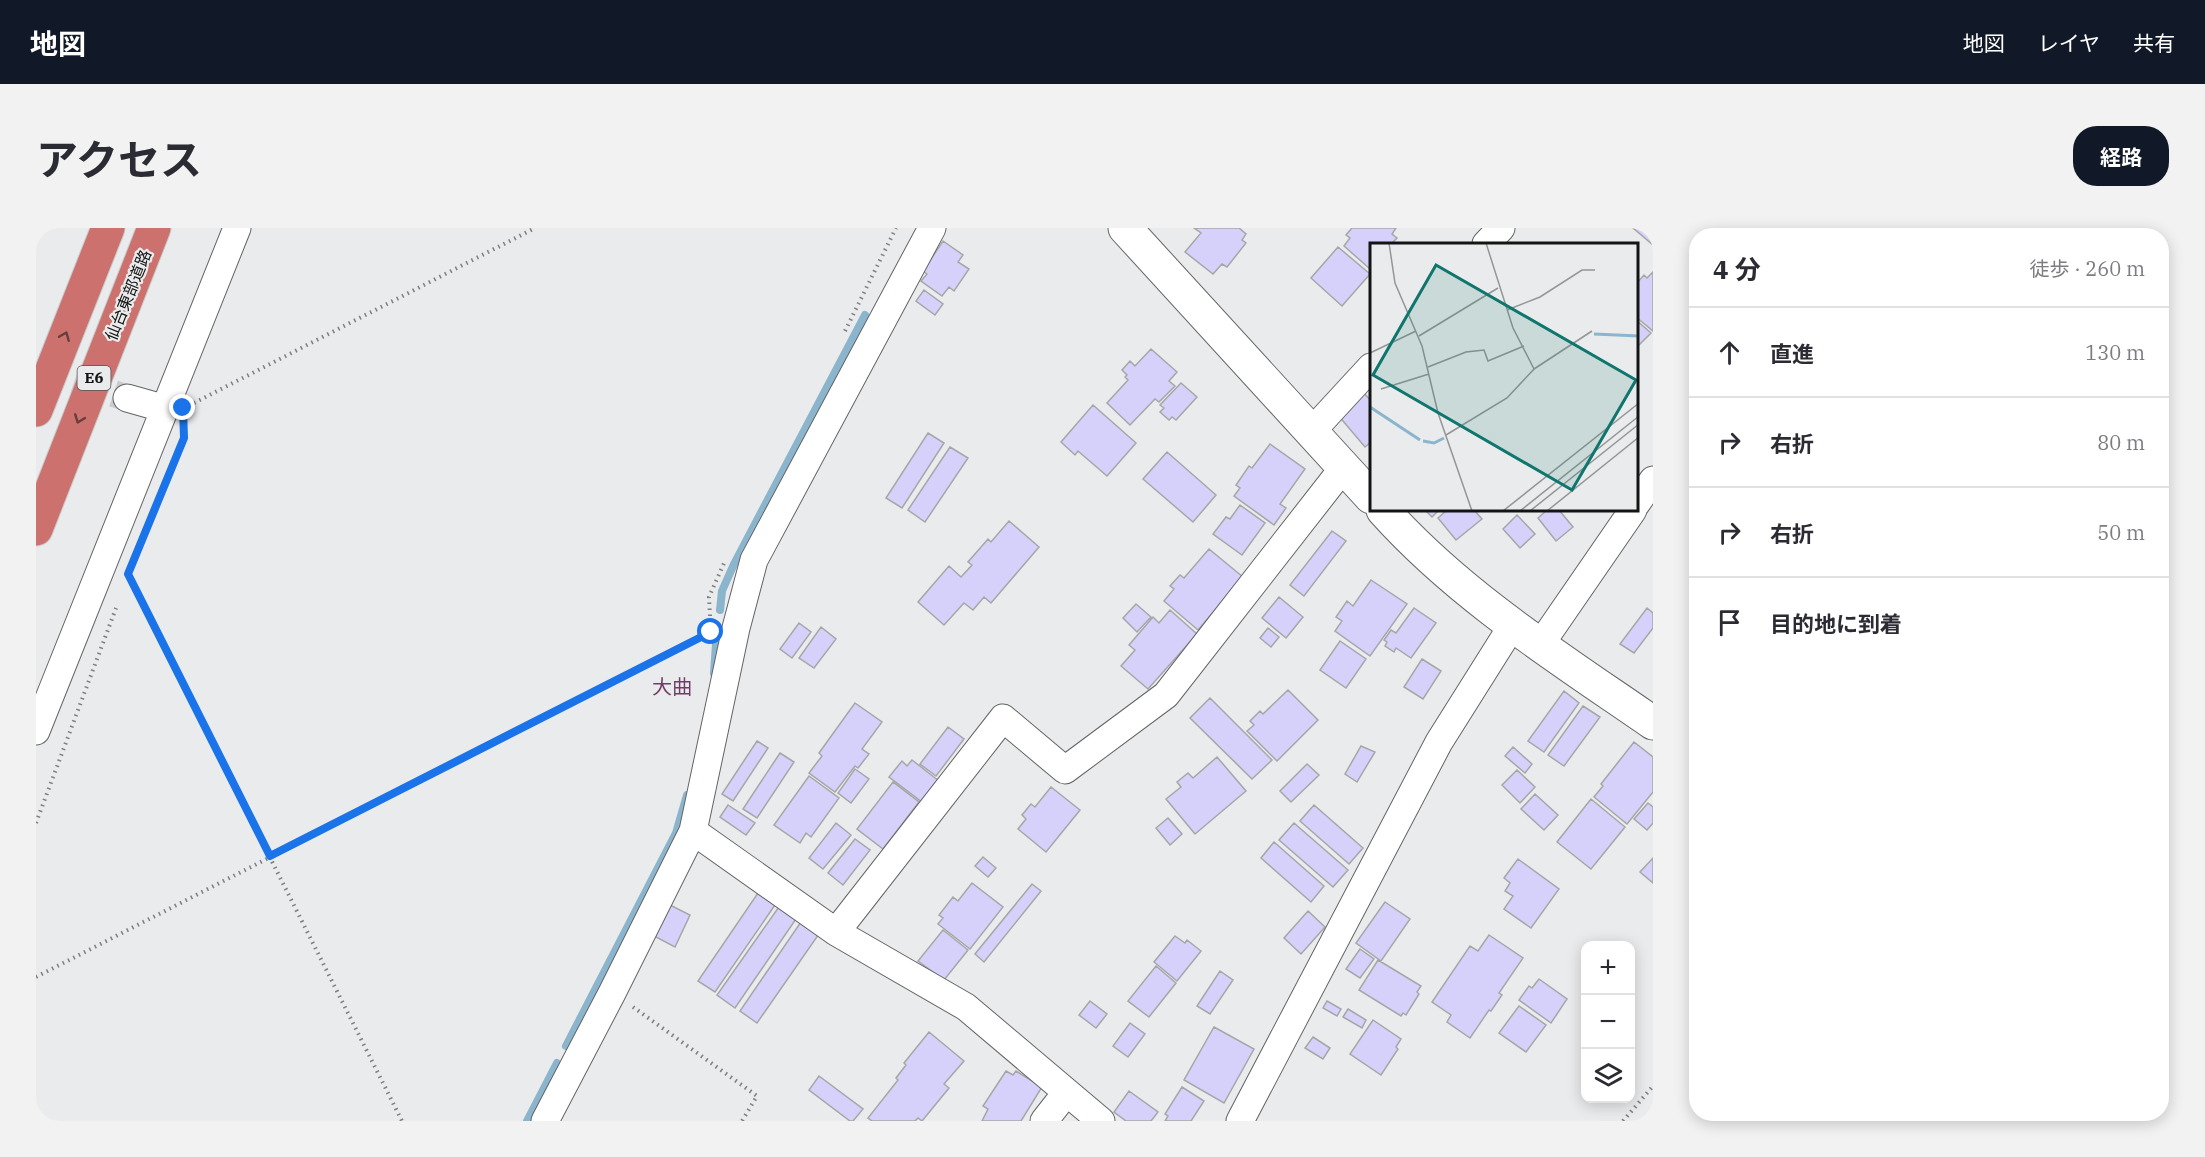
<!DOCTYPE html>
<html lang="ja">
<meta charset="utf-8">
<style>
body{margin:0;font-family:"IBM Plex Serif","Noto Sans JP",serif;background:#f2f2f3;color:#2b2b33}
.controls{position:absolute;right:18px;bottom:18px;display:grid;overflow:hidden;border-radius:12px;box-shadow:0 3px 15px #0003}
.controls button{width:54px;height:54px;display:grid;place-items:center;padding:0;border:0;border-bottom:2px solid #e1e1e2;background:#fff;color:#2b2b33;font:30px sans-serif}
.stop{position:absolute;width:18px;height:18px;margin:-14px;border:4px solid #1a73e8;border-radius:50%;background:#fff}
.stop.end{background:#1a73e8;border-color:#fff;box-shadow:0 2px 6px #0008}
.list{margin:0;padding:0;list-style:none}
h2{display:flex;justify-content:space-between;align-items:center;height:78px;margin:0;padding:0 24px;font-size:26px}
h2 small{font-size:20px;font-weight:400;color:#7c7c81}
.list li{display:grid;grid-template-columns:39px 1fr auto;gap:18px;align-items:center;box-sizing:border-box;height:90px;padding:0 24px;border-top:2px solid #e1e1e2}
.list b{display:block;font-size:22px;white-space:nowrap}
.list em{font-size:20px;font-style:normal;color:#7c7c81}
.icon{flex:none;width:33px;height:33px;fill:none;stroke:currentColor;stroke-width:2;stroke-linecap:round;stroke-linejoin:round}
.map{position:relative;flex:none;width:1617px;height:893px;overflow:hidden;border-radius:24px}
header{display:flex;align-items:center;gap:36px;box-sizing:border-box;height:84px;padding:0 30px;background:#111827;color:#fff}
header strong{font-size:28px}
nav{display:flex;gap:33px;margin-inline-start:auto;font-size:21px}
.intro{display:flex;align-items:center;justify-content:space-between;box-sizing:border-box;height:144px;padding:0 36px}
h1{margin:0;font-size:42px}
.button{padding:15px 27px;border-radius:24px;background:#111827;color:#fff;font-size:21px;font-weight:700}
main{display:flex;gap:36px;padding:0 36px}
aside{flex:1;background:#fff;border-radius:24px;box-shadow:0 3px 15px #0003}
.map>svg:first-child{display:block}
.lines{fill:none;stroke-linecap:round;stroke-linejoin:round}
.stream{stroke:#8bb5cd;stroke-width:8}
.building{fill:#d5d1fb;stroke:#a6a6a8;stroke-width:1.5}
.minor-tunnel{stroke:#cacbcc;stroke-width:27;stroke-dasharray:27 14;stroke-linecap:butt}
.minor-casing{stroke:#636465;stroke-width:29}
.tertiary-casing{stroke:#636465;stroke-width:35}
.motorway-casing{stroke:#c6c7c7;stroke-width:35}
.path{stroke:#7e7f80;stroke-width:4;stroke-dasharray:1.5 4.5;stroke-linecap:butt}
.minor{stroke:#fff;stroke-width:27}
.tertiary{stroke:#fff;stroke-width:33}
.motorway{stroke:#cc716e;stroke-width:33}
.oneway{stroke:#663e3c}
.route{stroke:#1a73e8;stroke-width:8}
.labels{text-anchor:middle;stroke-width:4.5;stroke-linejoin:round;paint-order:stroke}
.shield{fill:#eaebec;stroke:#545455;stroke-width:1.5}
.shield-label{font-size:15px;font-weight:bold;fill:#131414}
.street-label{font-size:16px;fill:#131414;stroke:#eaebec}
.quarter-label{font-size:20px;fill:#733b68;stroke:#eaebec}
.inset-river{fill:none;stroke:#8bb5cd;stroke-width:3}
.inset-road{fill:none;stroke:#949596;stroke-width:1.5}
.view{fill:#0f766e;fill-opacity:0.15;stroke:#0f766e;stroke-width:3}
.inset-edge{fill:none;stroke:#131414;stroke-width:3}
</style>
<header>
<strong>地図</strong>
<nav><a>地図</a><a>レイヤ</a><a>共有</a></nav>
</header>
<div class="intro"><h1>アクセス</h1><a class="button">経路</a></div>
<main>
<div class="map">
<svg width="1617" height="893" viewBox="0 0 1617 893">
<rect width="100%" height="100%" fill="#eaebec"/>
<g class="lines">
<!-- stream -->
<path class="stream" d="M684,382L686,363L698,336L829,87
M678,445L680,416
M530,818L640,605L651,567
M491,893L521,835"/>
</g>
<!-- building -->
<path class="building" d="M1158,0H1203L1210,6L1206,12L1210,15L1191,39L1186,36L1177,46L1149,24L1165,5Z
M1316,0H1360L1356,6L1361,10L1355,16H1335L1334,41L1308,18L1314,10L1310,7Z
M1597,0H1617V17Z
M907,13L927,27L922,34L933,41L918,63L913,59L906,68L885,53L891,46L887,43Z
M1302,19L1334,46L1306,78L1275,50Z
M1617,44V103L1600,89V56L1608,47L1611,50Z
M888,62L907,76L899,87L880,73Z
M1600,92L1615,105L1600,120Z
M1115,121L1141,144L1133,153L1139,158L1123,174L1119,171L1094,197L1071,175L1092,152L1089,149L1091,147L1086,142L1094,133L1099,138Z
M1145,155L1161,169L1140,192L1136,189L1133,192L1124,184L1128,180L1124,177Z
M1328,165L1335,173V214L1329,219L1302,187Z
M1057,177L1100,215L1071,248L1042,223L1039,227L1025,214Z
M892,205L908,215L866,280L850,270Z
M1234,216L1269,241L1244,276L1250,280L1238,297L1198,268L1204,260L1200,257L1213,238L1216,240Z
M914,219L932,230L889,294L872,282Z
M1131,224L1180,267L1157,294L1107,251Z
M1204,277L1229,295L1206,327L1177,306L1190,289L1194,291Z
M1389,282H1403L1396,289Z
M1411,282H1438L1446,291L1420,312L1402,290Z
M1511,282H1523L1537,299L1520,313L1502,290Z
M1481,287L1499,306L1484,320L1467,301Z
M973,293L1003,319L955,375L948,369L937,382L928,375L908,397L882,374L913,338L925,349L936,337L932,334L952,311L955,314Z
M1296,303L1310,313L1268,368L1254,357Z
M1173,321L1207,349L1162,402L1128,373L1138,361L1134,358L1144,347L1148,350Z
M1335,352L1371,376L1334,428L1299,403L1306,393L1300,389L1311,373L1317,378Z
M1243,369L1267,389L1250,410L1226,390Z
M1100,376L1115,389L1101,404L1087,390Z
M1378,380L1400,395L1375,430L1360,420L1358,424L1349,418L1351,414L1348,412L1355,402L1360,405Z
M1611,380L1617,385V400L1598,425L1584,416Z
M1134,382L1161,406L1112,461L1085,438L1099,422L1093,417L1117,389L1123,395Z
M763,395L775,404L756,430L744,421Z
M785,399L800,411L778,440L763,430Z
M1232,400L1243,409L1235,419L1224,410Z
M1304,413L1330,431L1310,460L1284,442Z
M1386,431L1405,443L1387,471L1368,459Z
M1252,462L1282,492L1241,533L1211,503L1218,497L1214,493L1224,483L1227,486Z
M1528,463L1543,475L1508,524L1492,513Z
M1174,470L1236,532L1216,551L1154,490Z
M819,475L846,494L826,521L833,526L822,540L819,538L799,564L773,545L786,528L783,525Z
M1547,478L1564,489L1528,538L1512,527Z
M912,499L928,511L900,548L884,536Z
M721,513L732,520L697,573L686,566Z
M1598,514L1617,529V564L1591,596L1558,569L1567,558L1565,556Z
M1325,518L1339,524L1321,554L1309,546Z
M1477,519L1496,536L1489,545L1469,528Z
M744,525L758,534L721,590L707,581Z
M1181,529L1210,563L1159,606L1130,571L1145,559L1141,554L1152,545L1157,550Z
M876,532L903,553L886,574L853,549L866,533L871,538Z
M1271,536L1283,547L1255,574L1244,563Z
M819,541L833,551L815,575L802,565Z
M1481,542L1499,559L1484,575L1466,557Z
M773,548L803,570L775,609L770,605L764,615L738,597Z
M857,554L883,574L847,621L821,601Z
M1015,559L1044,582L1010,624L982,601L990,591L986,587L995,576L999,579Z
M1499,566L1522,587L1508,602L1485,581Z
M1555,571L1589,599L1555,641L1521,614Z
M1612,575L1617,579V595L1611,602L1598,591Z
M692,577L719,595L710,607L684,589Z
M1278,577L1327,620L1313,636L1264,593Z
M1132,590L1146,606L1134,617L1120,600Z
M800,595L815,607L787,641L773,630Z
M1258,595L1312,642L1297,659L1243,612Z
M819,611L834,622L807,657L792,645Z
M1238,614L1288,658L1275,674L1225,630Z
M947,629L960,640L952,649L939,638Z
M1617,630V655L1604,644Z
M1482,631L1523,661L1495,700L1468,681L1477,668L1469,663L1474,655L1468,650Z
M936,655L967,679L934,721L902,696L907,690L903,687L917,669L922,673Z
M996,656L1005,663L948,734L939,726Z
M722,665L739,677L679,764L662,753Z
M1349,674L1374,691L1345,733L1320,715Z
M745,676L762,688L699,780L681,767Z
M634,677L654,687L639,719L618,708Z
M1272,683L1289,699L1265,726L1248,710Z
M767,691L785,703L721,795L704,783Z
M907,702L932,722L908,752L882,733Z
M1453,707L1487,730L1463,765L1466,767L1455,783L1453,782L1434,810L1411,794L1415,787L1396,774L1434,718L1442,723Z
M1139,708L1149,715L1151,712L1165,723L1141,753L1118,734Z
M1324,721L1338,731L1324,750L1310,741Z
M1342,732L1385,758L1381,764L1383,766L1370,787L1367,785L1365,788L1323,762Z
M1120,738L1140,755L1113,789L1092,773Z
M1184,743L1197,752L1174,786L1161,778Z
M1503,751L1531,771L1515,795L1483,772L1493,758L1496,760Z
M1054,773L1071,786L1060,800L1043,787Z
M1291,773L1305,781L1301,788L1287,780Z
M1483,778L1510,797L1490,824L1463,805Z
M1312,781L1330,792L1326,800L1307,789Z
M1337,792L1365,811L1360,819L1362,821L1345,847L1314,826Z
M1094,795L1109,806L1092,829L1077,818Z
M1178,799L1218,821L1188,875L1148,852Z
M893,804L928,833L908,856L913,860L886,893L882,890L879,893H836L832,890L862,852L860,850L870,837L868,835Z
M1277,809L1294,820L1287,831L1269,820Z
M970,843L977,847L980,843L1006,859L985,893H946L952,881L947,878Z
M783,848L827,881L817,893H814L773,862Z
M1146,859L1168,873L1155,893H1129L1132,888L1129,886Z
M1093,863L1122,884L1115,893H1090L1078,884Z"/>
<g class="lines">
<!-- minor-tunnel -->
<path class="minor-tunnel" d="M0,139L91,170"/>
<!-- minor casing -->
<g class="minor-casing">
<path id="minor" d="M896,0L718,332L700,400L657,603L800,704L930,779L1065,893
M1450,16L1465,0
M91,170L130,181
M1276,203L1335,139
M1600,276L1617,252
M1504,417L1597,282
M0,503L201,0
M800,704L967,490L1029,542L1130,467L1308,239
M509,893L576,765L657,603
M1008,893L1030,865
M1204,893L1403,514L1476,398"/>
</g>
<!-- tertiary casing -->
<g class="tertiary-casing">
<path id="tertiary" d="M1089,0L1335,269
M1347,282C1424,368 1523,430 1617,495"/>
</g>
<!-- motorway casing -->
<g class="motorway-casing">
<path id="motorway" d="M0,182L72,0
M0,301L118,0"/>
</g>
<!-- path -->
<path class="path" d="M809,103L860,0
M158,175L499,0
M93,344L92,346L366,893
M674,388L673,369L689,333
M0,595L80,380
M0,749L672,405
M597,779L721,868L706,893
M1587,893L1617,858"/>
<!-- minor -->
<use href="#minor" class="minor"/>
<!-- tertiary -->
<use href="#tertiary" class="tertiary"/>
<!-- motorway -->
<use href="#motorway" class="motorway"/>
</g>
<!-- one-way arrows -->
<defs><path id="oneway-chevron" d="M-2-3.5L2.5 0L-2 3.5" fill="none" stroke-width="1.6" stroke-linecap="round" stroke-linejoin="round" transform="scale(1.5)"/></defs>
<g class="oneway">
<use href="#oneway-chevron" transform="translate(29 108) rotate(-68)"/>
<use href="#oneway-chevron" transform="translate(43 191) rotate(111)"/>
</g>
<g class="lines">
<!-- route -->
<path class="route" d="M147,180L148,210L92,346L234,628L675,404"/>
</g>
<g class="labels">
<!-- shield labels -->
<rect class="shield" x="41.5" y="138" width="33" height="24" rx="4.5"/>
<g class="shield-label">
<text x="58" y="155">E6</text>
</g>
<!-- street labels -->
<g class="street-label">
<text transform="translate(92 67) rotate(-68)" y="6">仙台東部道路</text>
</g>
<!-- quarter labels -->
<g class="quarter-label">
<text x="636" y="466">大曲</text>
</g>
</g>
<!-- overview -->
<g transform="translate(1334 15)">
<rect width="268" height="268" fill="#eaebec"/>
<path class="inset-river" d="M224,91L269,93M0,164L50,197M53,198L64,200L74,195"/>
<path class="inset-road" d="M19,0L25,40L52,103L68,170L102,268M137,67L170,54L212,27H225M49,93L128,45M0,110L46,88M58,124L96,109L114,107L118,118L154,103M164,126L222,88M11,146L59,131M76,192L137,155L164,126L143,85L116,0M133,268L269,160M150,268L269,173M160,268L269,181M177,268L269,194"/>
<path class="view" d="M66,22L266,137L202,247L3,132Z"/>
<rect width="268" height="268" class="inset-edge"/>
</g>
</svg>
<div class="controls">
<button>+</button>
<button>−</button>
<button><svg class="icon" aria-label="layers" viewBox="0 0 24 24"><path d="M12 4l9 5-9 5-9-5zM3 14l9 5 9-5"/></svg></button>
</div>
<div class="stop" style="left:675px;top:404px"></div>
<div class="stop end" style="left:147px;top:180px"></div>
</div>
<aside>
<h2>4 分<small>徒歩 · 260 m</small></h2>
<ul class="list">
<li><svg class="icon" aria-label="ahead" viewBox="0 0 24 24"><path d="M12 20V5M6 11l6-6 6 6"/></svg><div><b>直進</b></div><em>130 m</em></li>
<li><svg class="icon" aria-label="right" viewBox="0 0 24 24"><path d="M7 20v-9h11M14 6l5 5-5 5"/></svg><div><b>右折</b></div><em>80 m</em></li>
<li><svg class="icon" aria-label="right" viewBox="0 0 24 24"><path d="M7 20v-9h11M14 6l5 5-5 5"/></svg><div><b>右折</b></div><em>50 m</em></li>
<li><svg class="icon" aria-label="arrive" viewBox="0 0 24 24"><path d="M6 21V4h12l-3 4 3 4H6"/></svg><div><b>目的地に到着</b></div></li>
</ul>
</aside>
</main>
